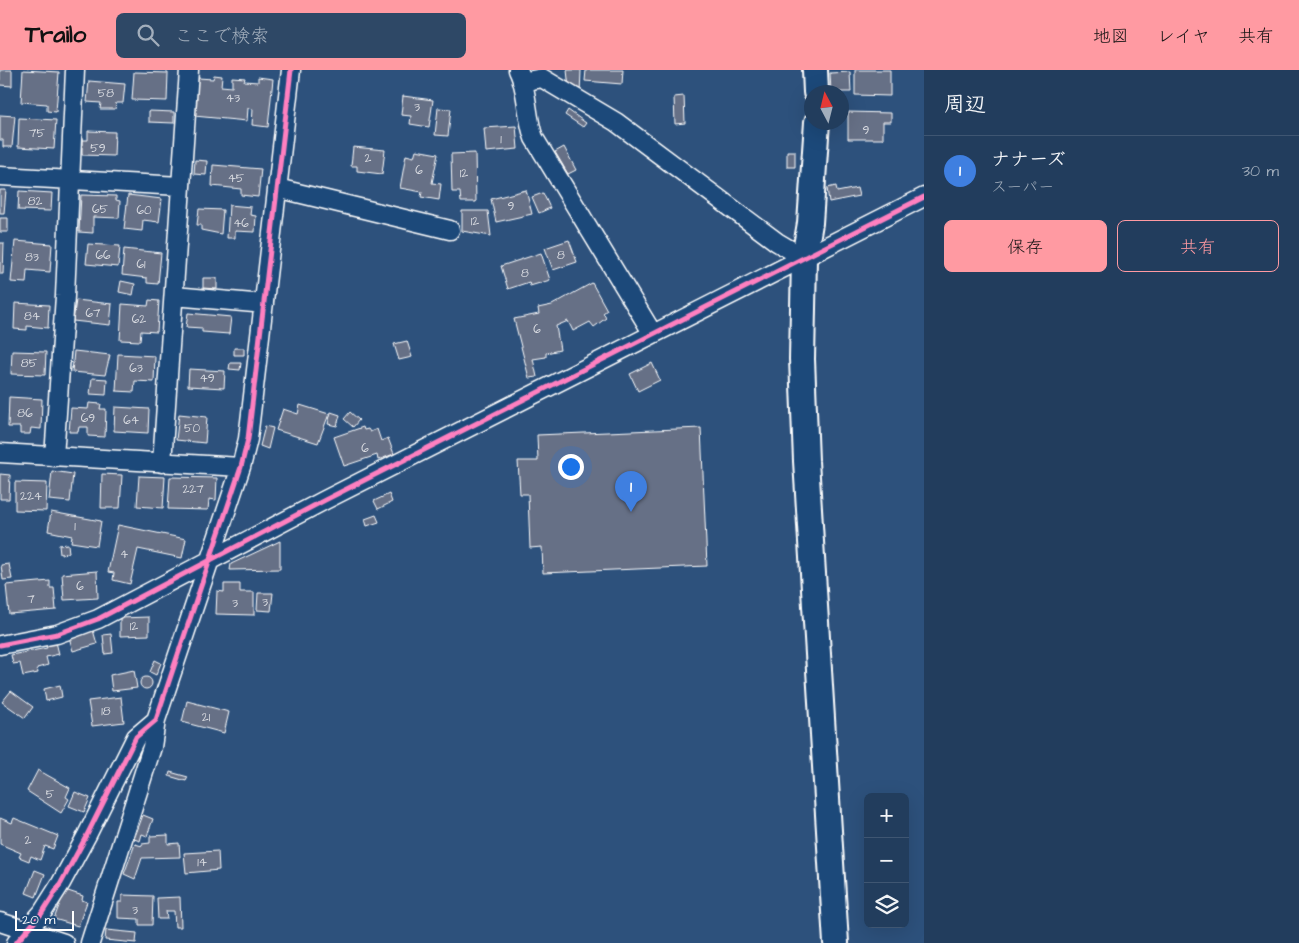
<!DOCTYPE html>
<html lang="ja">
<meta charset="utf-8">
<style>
body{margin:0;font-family:"Architects Daughter","Klee One",sans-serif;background:#2e4866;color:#f1f3f6}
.controls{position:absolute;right:15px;bottom:15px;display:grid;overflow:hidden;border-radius:8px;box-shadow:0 5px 20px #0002}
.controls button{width:45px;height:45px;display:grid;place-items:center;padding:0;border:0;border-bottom:1px solid #3f5672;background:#223d5d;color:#f1f3f6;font:25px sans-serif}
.compass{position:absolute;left:804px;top:15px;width:45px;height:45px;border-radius:50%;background:#223d5d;box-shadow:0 5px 20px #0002;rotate:353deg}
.scale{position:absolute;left:15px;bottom:12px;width:59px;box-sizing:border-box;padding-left:5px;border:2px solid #fff;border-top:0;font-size:14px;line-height:18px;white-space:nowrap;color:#fff;-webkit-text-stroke:4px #1f4a7a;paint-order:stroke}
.you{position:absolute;left:570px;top:396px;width:18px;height:18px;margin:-12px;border:4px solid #fff;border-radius:50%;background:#1a73e8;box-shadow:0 0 0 8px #1a73e833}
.badge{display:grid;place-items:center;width:32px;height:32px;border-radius:50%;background:#ff9aa2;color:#fff;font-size:16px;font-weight:700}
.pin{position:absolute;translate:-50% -41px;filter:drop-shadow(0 1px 2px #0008)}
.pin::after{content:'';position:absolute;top:26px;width:18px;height:15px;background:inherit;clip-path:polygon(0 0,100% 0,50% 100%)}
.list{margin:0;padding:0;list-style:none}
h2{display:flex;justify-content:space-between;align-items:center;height:65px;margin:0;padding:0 20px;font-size:21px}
h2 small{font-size:16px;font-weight:400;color:#a2aebc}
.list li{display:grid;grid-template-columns:32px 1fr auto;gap:15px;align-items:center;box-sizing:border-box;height:70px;padding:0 20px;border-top:1px solid #3f5672}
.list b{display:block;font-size:19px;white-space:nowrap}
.list p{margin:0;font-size:16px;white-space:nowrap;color:#a2aebc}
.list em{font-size:16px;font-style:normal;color:#a2aebc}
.actions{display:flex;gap:10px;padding:15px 20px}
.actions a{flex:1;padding:11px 0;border:1px solid #ff9aa2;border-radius:8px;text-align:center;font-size:18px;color:#ff9aa2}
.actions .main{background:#ff9aa2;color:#111}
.icon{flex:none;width:28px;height:28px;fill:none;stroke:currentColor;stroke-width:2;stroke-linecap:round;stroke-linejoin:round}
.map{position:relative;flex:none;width:924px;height:873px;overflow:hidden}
header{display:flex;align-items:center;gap:30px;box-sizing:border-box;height:70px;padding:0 25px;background:#ff9aa2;color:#111}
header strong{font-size:24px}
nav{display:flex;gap:28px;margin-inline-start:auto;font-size:18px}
.search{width:350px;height:45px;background:#2e4866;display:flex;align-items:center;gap:12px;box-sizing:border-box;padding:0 18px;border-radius:8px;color:#a2aebc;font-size:19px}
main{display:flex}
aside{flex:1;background:#223d5d}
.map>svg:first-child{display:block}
.building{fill:#666f86;stroke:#fff}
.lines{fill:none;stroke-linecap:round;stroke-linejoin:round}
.street-casing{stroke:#fff;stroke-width:21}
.secondary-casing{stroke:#fff;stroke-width:28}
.street{stroke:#1f4a7a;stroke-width:18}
.secondary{stroke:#1f4a7a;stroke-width:24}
.cycleway-casing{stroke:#1f4a7a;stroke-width:8}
.cycleway{stroke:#ff80c0;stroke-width:5}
.labels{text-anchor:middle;stroke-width:4;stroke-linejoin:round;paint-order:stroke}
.number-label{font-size:12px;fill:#d9dbe1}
</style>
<header>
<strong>Trailo</strong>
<div class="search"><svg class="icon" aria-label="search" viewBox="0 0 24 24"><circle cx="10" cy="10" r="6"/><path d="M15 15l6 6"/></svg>ここで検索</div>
<nav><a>地図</a><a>レイヤ</a><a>共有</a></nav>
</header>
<main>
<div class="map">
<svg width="924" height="873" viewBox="0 0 924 873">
<rect width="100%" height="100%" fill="#2d517c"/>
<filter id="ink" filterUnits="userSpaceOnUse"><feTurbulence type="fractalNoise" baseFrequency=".02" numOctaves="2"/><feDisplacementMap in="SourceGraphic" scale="10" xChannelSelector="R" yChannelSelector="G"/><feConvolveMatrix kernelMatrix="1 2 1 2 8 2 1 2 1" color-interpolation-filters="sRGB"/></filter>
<g filter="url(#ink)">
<!-- building -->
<path class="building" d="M0,0H12V16L0,15Z
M23,0L59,2L56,42L47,41V34L21,32Z
M567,0H581L580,25L569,18Z
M586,0H623L622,14L585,11Z
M855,0H890V26L855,25Z
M134,2L168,3L167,31L132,30Z
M850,2L851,22H831L830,3Z
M214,5L222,6L221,16L232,17V7L245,8L244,11L258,12V7L273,9L268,57L252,55L253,39L248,38L247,51L194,46L198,8L213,9Z
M89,11L125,14L123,33H116L115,39H100L101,33L87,32Z
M403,26L433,30L429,57L410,54L411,46L401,45Z
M684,26L685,53L675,54L674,27Z
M438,38L451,39L448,66L435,65Z
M568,40L586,53L583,57L565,45Z
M149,41L174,42V53L149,52Z
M848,42L891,43V52H883V69H848Z
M0,45L15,46L12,77H3V70H0Z
M19,48L56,50L54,79L18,77Z
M516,56L518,79L486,82L484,58Z
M88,61L115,62L114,86L82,85V70H88Z
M353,77L385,80L382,104L357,101V96H351Z
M564,77L576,100L568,104L555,82Z
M416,80L438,84L432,113L441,114L439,130L421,127L422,122L400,118L406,85L414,87Z
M787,81H795V97H787Z
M475,83L476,132H461L460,122H452L451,84Z
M195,90L207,91L206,105L194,104Z
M213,95L261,99L258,127L241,125V119L212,116Z
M836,116L837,122L857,118L859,126L829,132L827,118Z
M0,120H6L4,143H0Z
M526,120L532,144L496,152L491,129Z
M19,121L52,123L51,141L18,140Z
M543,123L550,138L539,143L532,127Z
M81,125L116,126V130L120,131L119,148L93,147V163L79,162Z
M128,125L162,129L159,152L143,150L142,161L124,159Z
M229,135L251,137L250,145L256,146L255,162L235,161V168H227Z
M199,139L223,140L221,164L201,160V155H197Z
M462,141H488L491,166L462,161Z
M0,148H8V162H0Z
M569,170L577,192L553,200L545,178Z
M15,171L52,174L50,202L27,200L26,213L11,212Z
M0,173H4L3,204H0Z
M88,174L120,176L118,197L86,194Z
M124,179L161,183L158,214L147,213V208L122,205Z
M541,183L550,210L530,216L529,212L508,219L501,196Z
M203,208H217V219L203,218Z
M121,211L135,214L133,225L119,222Z
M592,213L607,240L603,243L606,248L594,257L590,252L573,261L568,251L556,256L560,280L546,283V287L533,289L537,307L529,308L514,249L539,244L538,238L552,235Z
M76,230L112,234L110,255L73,251Z
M149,230L159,231L157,262L141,261L140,271L120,270L122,234L148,236Z
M15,233L49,235L48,258L27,256V260L14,259Z
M188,243L231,247L229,264L202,262V258L186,257Z
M407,271L412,287L399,290L394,274Z
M234,278H244V285H234Z
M12,281L46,282L45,305L11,304Z
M74,281L110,285L105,305L72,302Z
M118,284L155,286L154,312L135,311L134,322L116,321Z
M230,293H241L240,300L229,299Z
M652,293L660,310L638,321L630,304Z
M189,299L225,301L224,318L188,316Z
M92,308L107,309L106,325L90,324Z
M9,327L42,329L41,359L31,358L30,364H20V357H8Z
M89,333L101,334L100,339H106L105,367L88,366V357H79L78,362H69L71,338L88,339Z
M300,335L329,344L318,373L276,360L283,339L298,344Z
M115,337L149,339L148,363L114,361Z
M331,342L340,345L337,356L328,354Z
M350,342L359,350L353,357L344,349Z
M179,344L207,347L205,373L176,370Z
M265,356L273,358L268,379L260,376Z
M363,357L364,360L368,359L370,362L377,359L381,371L388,368L394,384L378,390L377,385L344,396L334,367Z
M701,358L707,496L543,503L542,477L530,478L528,424H520L518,391H538L537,365Z
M52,401L73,404L70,432L49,430Z
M0,404L10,405L9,429H0Z
M102,404L122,405L120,438H101Z
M139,406L165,407L163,438L137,436Z
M170,407L217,408L216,430L209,429L208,440L168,439Z
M15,412L47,413L46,441L15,440Z
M389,424L392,432L378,439L374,431Z
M51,442L101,451L97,476L71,472L72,466L48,461Z
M376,445L379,452L367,456L365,449Z
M118,455L186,469L182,488L138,479L130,514L113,510L114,503L108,502Z
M280,471V499L230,500L231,494Z
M68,474L69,483L60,484L59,475Z
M9,494L12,509L3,510L1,495Z
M97,501L98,528L64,530L62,504Z
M50,511V518H54L56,540L9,544L6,515Z
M224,514H240V522H254V545L216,544L217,521L224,522Z
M258,523H273L271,541L257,540Z
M149,547V565L120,566V548Z
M93,560L97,574L73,581L69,567Z
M111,564L113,583L105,584L103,565Z
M56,572L59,584L46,587L48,595L37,598L38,603L23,606L20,593L13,594L11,585L47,578L46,575Z
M155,590L161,593L156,605L150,602Z
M134,600L137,618L112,621L110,605Z
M140 613a6 6 0 1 1 12 0a6 6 0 1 1-12 0Z
M60,615L62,627L46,631L44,619Z
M11,621L33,637L25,648L2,632Z
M121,627L124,652L92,656L88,631Z
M187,631L229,642L224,663L182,652Z
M38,700L70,718L66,727L69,729L61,743L27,721Z
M170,702L188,707L186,711L169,706Z
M75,722L90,728L84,742L69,736Z
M143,745L153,749L147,766L142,764L140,771L134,769Z
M0,748L12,753L14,748L58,766L53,779L45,776L40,790L31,786L29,791L19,787L21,783L0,774Z
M168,765V774L179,773L180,787L142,788L135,809L124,804L135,774L142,776V774L150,773V766Z
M218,781L219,800L186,803L184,783Z
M35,800L45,804L36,827L26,823Z
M65,820L83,826L82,830L87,832L78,856L54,849Z
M122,825L153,826L152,855H139V849L118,848V832H122Z
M180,827L181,857H175L174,841H166L167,849H158L157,828Z
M106,860L137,863L136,873L105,870Z"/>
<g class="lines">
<!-- street casing -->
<g class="street-casing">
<path id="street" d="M518,0C528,19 526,47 534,68L653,264
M522,12L542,8L616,52L777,172L804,188
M0,106L180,116
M277,118L450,160
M174,226L264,234
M0,383L241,397
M54,387L65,226L75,0
M162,393L189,0
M0,575L57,564L98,549L325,430L924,127
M0,852L64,873
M16,873L42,843L61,813L87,765L136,667L156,650L241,397L248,369L291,0
M90,873L152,677L156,650"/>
</g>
<!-- secondary casing -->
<g class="secondary-casing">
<path id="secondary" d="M815,0L816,22
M817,52L810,153L804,188L802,289L806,391L836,873"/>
</g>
<!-- street -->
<use href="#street" class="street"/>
<!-- secondary -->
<use href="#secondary" class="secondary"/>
<!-- cycleway casing -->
<g class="cycleway-casing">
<path id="cycleway" d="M0,575L57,564L98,549L325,430L924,127
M16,873L42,843L61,813L87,765L136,667L156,650L241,397L248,369L291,0"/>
</g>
<!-- cycleway -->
<use href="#cycleway" class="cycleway"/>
</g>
</g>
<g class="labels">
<!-- number labels -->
<g class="number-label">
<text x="106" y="27">58</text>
<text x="233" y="32">43</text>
<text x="417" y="41">3</text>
<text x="866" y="64">9</text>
<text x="37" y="67">75</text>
<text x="501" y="73">1</text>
<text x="98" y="82">59</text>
<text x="368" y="92">2</text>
<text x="419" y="104">6</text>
<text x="464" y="107">12</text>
<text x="236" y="112">45</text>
<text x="35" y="135">82</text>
<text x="511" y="140">9</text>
<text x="100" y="143">65</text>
<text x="144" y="144">60</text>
<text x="475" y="155">12</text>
<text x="241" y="157">46</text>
<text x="103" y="189">66</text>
<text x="561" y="189">8</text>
<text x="32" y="191">83</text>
<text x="141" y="198">61</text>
<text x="525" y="207">8</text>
<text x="93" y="247">67</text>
<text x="32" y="250">84</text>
<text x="139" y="253">62</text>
<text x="537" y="263">6</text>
<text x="29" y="297">85</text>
<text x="136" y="302">63</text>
<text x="207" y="312">49</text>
<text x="25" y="347">86</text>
<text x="88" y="352">69</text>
<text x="131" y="354">64</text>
<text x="192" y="362">50</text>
<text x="365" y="382">6</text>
<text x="193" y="423">227</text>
<text x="31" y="430">224</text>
<text x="75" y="460">1</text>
<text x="124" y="488">4</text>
<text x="80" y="520">6</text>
<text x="31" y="533">7</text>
<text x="265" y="536">3</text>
<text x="235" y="537">3</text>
<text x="134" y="560">12</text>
<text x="106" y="645">18</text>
<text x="206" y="651">21</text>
<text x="50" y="728">5</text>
<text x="28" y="774">2</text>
<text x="202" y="796">14</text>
<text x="135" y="844">3</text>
</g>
</g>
</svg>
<div class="controls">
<button>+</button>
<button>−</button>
<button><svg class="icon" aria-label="layers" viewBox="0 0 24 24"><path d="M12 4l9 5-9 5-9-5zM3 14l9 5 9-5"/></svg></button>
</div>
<svg class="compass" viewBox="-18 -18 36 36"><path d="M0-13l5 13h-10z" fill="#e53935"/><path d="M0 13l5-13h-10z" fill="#a2aebc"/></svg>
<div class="scale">20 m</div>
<div class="you"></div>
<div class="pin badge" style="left:631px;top:442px;background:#3f7fe0">1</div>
</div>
<aside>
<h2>周辺<small></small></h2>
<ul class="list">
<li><span class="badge" style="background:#3f7fe0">1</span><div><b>ナナーズ</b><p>スーパー</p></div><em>30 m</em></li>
</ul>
<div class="actions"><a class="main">保存</a><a>共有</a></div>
</aside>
</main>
